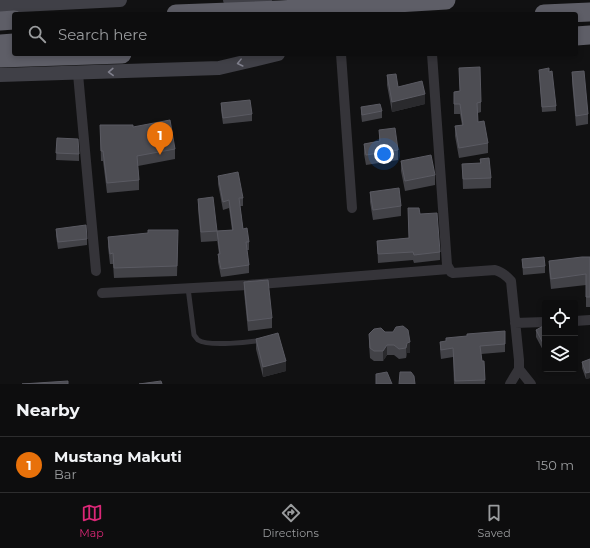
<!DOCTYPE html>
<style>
body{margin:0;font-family:Montserrat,sans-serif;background:#1b1b1c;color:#f1f3f6}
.controls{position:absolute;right:12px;bottom:12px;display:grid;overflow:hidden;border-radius:4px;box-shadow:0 2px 6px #0003}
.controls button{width:36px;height:36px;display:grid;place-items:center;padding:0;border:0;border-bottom:1px solid #2d2d2e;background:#0d0d0e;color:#f1f3f6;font:20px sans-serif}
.you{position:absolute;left:384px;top:154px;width:14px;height:14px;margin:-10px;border:3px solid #fff;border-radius:50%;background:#1a73e8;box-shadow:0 0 0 6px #1a73e833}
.badge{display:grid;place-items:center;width:26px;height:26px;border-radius:50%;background:#db2777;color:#fff;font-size:13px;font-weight:700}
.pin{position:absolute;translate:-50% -33px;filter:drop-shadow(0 1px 2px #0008)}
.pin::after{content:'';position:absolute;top:21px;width:14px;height:12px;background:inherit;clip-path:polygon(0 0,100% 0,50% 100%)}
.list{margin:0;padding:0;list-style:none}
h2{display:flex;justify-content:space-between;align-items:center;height:52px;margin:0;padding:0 16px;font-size:17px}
h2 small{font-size:13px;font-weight:400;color:#9a9c9e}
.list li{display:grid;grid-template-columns:26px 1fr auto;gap:12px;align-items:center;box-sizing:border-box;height:56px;padding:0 16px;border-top:1px solid #2d2d2e}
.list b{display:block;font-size:15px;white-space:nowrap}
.list p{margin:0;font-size:13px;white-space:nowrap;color:#9a9c9e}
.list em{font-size:13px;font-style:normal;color:#9a9c9e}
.icon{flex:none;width:22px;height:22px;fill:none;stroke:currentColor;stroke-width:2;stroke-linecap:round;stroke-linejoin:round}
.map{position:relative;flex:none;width:590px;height:384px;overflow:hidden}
.search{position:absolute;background:#0d0d0e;box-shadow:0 2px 6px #0003;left:12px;right:12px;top:12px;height:44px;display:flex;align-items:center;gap:10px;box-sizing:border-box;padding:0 14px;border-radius:4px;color:#9a9c9e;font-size:15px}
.sheet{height:108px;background:#0d0d0e}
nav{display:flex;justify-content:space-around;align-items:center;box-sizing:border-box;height:56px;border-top:1px solid #2d2d2e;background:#0d0d0e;font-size:11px;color:#9a9c9e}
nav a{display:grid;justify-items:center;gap:2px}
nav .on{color:#db2777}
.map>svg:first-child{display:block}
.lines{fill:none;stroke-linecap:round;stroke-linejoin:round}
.lane{stroke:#353439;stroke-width:5}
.street{stroke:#353439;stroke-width:10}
.secondary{stroke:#404047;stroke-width:14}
.highway{stroke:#5e5e67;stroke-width:19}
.wall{fill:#424247}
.shaded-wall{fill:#2a2a2d}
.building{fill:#4d4d53;stroke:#5a5a62}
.oneway{stroke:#80808d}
</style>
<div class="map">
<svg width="590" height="384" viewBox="0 0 590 384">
<rect width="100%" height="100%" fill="#111112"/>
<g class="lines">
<!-- lane -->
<path class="lane" d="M188,288L194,335C195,336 197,339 198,340C209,347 250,342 263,340"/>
<!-- street -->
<path class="street" d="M341,54L352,208
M432,54L447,265L451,272L453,273L495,270C502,272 506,275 511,281L519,360V369L510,384
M78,74L96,271
M102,293L248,285L449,269
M575,321L590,320
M515,323L545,322
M519,369L531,384"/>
<!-- secondary -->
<path class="secondary" d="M230,0L266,4
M0,6L120,0
M0,75L219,68L278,54"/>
<!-- highway -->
<path class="highway" d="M176,14L280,10L446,0
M544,14L590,12
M0,21L14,20
M576,36L590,35
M0,44L14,43
M0,58L122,54"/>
</g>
<!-- wall -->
<path class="wall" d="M459,68L481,102V112L478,113V122L488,143V153L459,158L455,136V126L462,125L460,114H454V92L460,91Z
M539,70L556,106V111L542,112Z
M572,72L588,114V124L576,126L572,82Z
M387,75L398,87L425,104L392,112L387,85Z
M221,103L252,114V121L223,124L221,110Z
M361,107L382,111V118L362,122L361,114Z
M100,125L133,127L175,149V159L138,166L139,180V190L107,193L103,161H101Z
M379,130L398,150V160L366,165L364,154V144L379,141Z
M57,138L79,154V161L56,160Z
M480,159L491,178V188L463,189L462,164L480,163Z
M401,161L435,175V185L405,191L401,171Z
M218,176L243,198V206H240L243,229L249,242V250H247L249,265V273L221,277L218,262V254H219L217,239V231L232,230L229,208L223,210L218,184Z
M370,192L401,206V216L373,220L370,202Z
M198,199L217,231V241L201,242L198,209Z
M408,208L420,214L440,252V260L414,263L413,260L378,263L377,241L409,238Z
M56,229L87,239V245L58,249L56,236Z
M108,237L178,240L177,276L114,278L113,264H110L108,247Z
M590,257V307H586V285L551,289L549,271V261Z
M522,259L545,266V273L523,275Z
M244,282L272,318V328L248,331L244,292Z
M545,325V354L536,337V330Z
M393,332L410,353H407L406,358L399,359L394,355H387L383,361H374L370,358L369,344V334Z
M256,339L286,371L263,377L256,349Z
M440,342L505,344V352L481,354L482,361H484L485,384H454L453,357L441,359L440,350Z
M590,359V378L586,379L582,368V362Z"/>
<!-- shaded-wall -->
<path class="shaded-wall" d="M425,94V104L392,112V102Z
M410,342V353H407L406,358V348L407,343Z
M387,345V355L383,361V351Z
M286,361V371L263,377V367Z
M590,372V378L586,379V373Z"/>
<!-- building -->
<path class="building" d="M480,67L481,102L477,103L478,122L484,121L488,143L459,148L455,126L463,125L460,104H454V92L460,91L459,68Z
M549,68V72L552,71L556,106L542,107L539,70Z
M584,71L588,114L576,116L572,72Z
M396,74L398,87L422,81L425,94L392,102L387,75Z
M250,100L252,114L223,118L221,103Z
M380,104L382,111L362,115L361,107Z
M170,120L175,149L137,156L139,180L107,183L103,151H101L100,125H133V127Z
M395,128L398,150L366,155L364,144L380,141L379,130Z
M57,138L78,139L79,154L56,153Z
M431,155L435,175L405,181L401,161Z
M489,158L491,178L463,179L462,164L481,163L480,159Z
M238,172L243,198H239L243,229L247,228L249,242H246L249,265L221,269L218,254H220L217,231L233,230L229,200L223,202L218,176Z
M399,188L401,206L373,210L370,192Z
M213,197L217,231L201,232L198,199Z
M408,208H419L420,214L437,213L440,252L414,255L413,252L378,254L377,241L409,238Z
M86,225L87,239L58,242L56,229Z
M148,230H178L177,266L114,268L113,253L110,254L108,237L148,233Z
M544,257L545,266L523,268L522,259Z
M582,257H590V297H586V274L551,279L549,261Z
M268,280L272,318L248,321L244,282Z
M545,325V347L536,330Z
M403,326L408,330L410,342L407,343L406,348L399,349L394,345H387L383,351H374L370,348L369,334L374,329L381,328L385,332H393L396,327Z
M505,331V344L480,346L482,361H484L485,380L455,381L453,348L441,350L440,342L446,341V338L467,336V334Z
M278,333L286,361L263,367L256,339Z
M590,359V372L586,373L582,362Z
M387,372L392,384H376V374Z
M400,372H411L414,376L415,384H399Z
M68,381V384H22Z
M161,381L162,384H139Z"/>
<!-- one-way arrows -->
<defs><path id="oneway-chevron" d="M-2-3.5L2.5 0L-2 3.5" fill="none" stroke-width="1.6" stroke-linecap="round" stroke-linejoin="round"/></defs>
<g class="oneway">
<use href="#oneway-chevron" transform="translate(240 63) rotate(166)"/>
<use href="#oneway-chevron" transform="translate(111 72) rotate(178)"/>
</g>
</svg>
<div class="controls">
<button><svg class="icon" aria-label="locate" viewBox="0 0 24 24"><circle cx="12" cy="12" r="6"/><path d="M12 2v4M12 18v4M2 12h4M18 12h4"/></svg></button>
<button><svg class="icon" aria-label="layers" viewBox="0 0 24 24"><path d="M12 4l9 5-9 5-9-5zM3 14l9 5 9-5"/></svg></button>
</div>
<div class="you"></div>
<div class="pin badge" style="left:160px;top:155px;background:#e8710a">1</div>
<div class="search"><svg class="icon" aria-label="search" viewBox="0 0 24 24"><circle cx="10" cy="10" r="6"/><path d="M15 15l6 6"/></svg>Search here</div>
</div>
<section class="sheet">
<h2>Nearby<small></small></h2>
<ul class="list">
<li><span class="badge" style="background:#e8710a">1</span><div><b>Mustang Makuti</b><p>Bar</p></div><em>150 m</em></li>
</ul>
</section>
<nav>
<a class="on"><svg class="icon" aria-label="map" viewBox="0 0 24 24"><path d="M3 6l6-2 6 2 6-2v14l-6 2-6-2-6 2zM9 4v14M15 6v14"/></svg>Map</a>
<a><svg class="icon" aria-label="directions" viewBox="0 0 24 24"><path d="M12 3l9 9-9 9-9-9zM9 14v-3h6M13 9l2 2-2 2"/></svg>Directions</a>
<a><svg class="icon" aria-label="saved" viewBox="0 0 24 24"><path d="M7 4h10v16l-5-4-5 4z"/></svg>Saved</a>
</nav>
